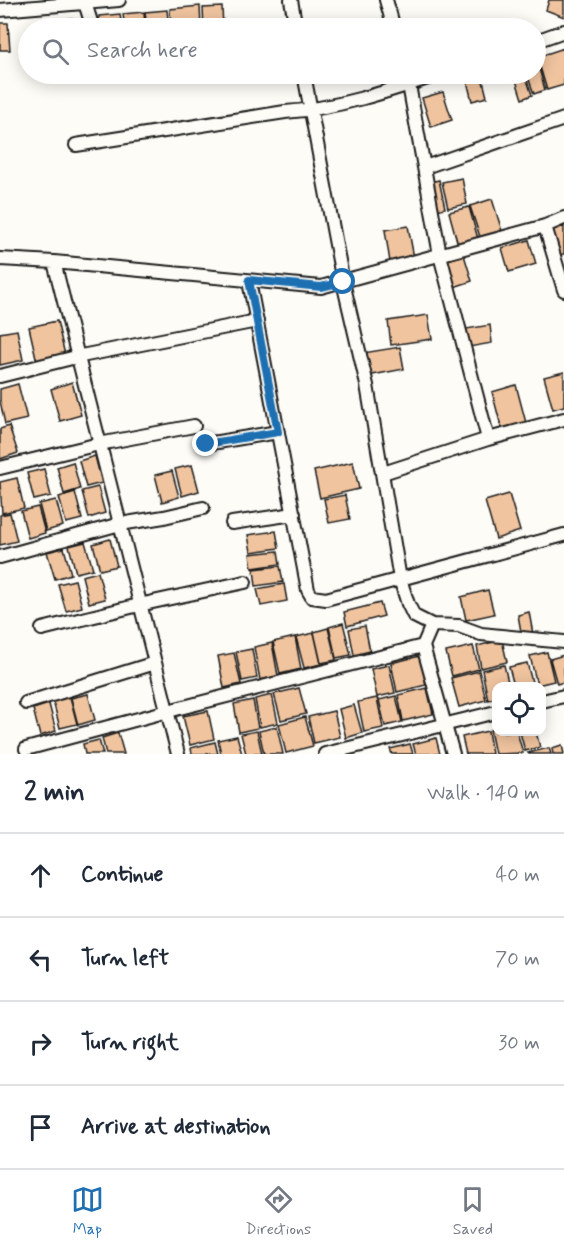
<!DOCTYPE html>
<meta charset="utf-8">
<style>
body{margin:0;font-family:Mynerve,sans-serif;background:#f6f6f7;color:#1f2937}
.controls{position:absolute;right:18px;bottom:18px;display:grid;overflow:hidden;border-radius:12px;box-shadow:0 3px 15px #0003}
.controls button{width:54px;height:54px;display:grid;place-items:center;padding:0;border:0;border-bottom:2px solid #e0e1e3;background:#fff;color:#1f2937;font:30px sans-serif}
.stop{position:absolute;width:18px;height:18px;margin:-14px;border:4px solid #1f6fb2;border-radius:50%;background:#fff}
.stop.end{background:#1f6fb2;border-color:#fff;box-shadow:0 2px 6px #0008}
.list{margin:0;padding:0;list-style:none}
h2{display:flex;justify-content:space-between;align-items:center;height:78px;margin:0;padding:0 24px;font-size:26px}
h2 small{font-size:20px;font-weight:400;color:#747a83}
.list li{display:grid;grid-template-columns:39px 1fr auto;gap:18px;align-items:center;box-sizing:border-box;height:84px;padding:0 24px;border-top:2px solid #e0e1e3}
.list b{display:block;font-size:22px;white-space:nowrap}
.list em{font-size:20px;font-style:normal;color:#747a83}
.icon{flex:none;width:33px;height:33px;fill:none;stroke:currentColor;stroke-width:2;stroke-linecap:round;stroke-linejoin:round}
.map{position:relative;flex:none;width:564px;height:754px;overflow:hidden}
.search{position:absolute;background:#fff;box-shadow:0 3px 15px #0003;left:18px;right:18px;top:18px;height:66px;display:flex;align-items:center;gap:15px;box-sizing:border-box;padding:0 21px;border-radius:33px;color:#747a83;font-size:22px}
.sheet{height:414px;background:#fff}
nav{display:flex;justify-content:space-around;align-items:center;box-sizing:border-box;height:84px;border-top:2px solid #e0e1e3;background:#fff;font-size:16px;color:#747a83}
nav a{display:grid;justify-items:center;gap:3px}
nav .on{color:#1f6fb2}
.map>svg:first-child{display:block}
.building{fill:#f0c49f;stroke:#1c1c1c;stroke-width:1.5}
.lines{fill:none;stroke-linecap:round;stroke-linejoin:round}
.minor-casing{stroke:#1c1c1c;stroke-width:16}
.minor{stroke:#fdfcf7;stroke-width:12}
.route{stroke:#1f6fb2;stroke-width:8}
</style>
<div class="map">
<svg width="564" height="754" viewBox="0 0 564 754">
<rect width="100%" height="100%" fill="#fdfcf7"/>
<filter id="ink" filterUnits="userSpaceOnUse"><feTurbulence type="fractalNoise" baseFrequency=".0167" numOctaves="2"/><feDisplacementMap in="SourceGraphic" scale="12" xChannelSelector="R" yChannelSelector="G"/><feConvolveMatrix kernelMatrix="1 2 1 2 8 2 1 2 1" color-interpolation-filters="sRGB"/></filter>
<g filter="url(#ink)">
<!-- building -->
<path class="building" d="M549,0H564V17L546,10Z
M200,6L201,28H171L170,9Z
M222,7L223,28H204L203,8Z
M167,10L169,28H147L145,12Z
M144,12L145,28H125L123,14Z
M120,14L122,28H100L99,16Z
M72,18L73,28H47V21Z
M0,23H8L10,50H0Z
M564,48V85L547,90L537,57Z
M536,58L545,90L534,94L527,74H536Z
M514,74H525L532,95L522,99Z
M482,77L487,97L472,101L467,81Z
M443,92L452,120L431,127L422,98Z
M462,178L467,204L448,208L442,182Z
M439,180L445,208L436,210L430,182Z
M492,199L502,231L480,237L470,206Z
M469,207L478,239L458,245L449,212Z
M408,226L414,258L390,262L385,230Z
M564,226V254L559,255L550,231Z
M529,240L536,264L509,272L502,248Z
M464,255L472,281L454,287L447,260Z
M428,315L432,339L391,345L388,321Z
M57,321L65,355L37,362L29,327Z
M490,325L492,343L469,347L466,329Z
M17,330L23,360L0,365V333Z
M400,347L404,369L367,376L363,353Z
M564,372V406L553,409L544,377Z
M72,382L81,415L60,421L51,389Z
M18,384L27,419L5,424L0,401V389Z
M516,385L526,423L502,430L492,392Z
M9,426L18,453L0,459V429Z
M95,456L102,483L86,487L79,461Z
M73,462L80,489L64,494L57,467Z
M353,462L359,489L320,498L314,471Z
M192,465L199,491L182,496L175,469Z
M44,469L51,496L34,500L27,473Z
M172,471L179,497L162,502L155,475Z
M17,478L24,508L2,513L0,482Z
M98,487L105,513L89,518L82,491Z
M75,492L82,519L66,523L59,497Z
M509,494L520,531L496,539L485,501Z
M345,495L350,519L329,523L324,499Z
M56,500L63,526L46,531L39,504Z
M38,507L45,533L28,538L21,511Z
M10,513L17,541L0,545V515Z
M276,531L279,548L251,552L248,535Z
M110,539L117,566L100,570L93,544Z
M85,542L93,569L76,573L69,546Z
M64,548L71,574L55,579L47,552Z
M278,551L280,564L252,568L250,554Z
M280,566L283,582L256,586L254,569Z
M98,572L105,599L89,603L82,576Z
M75,580L82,607L66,611L58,584Z
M284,584L287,601L261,606L257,589Z
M488,590L494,614L466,620L461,597Z
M380,603L384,616L347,626L344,612Z
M529,612L533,634L522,637L518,615Z
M343,623L351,655L336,658L329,627Z
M365,626L370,651L354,655L349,629Z
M328,628L336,660L321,663L314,632Z
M314,633L321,664L304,668L296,637Z
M295,637L301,669L280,674L273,642Z
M502,640L507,662L481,668L477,646Z
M272,643L278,676L260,680L254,647Z
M473,646L479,669L452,676L446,652Z
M252,649L257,678L242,681L236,652Z
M547,652L554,681L537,685L530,656Z
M234,653L241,684L224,688L218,656Z
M564,655V682L557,684L550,659Z
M420,656L426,685L397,692L391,663Z
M527,663L533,686H514L509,667Z
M389,665L395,693L377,697L371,669Z
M504,665L509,686H496V698L488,700L482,670Z
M479,671L486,700L459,707L451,678Z
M299,688L306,714L281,720L274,694Z
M427,688L433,714L403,721L398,695Z
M88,694L95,720L78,725L71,698Z
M272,695L278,723L260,727L255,699Z
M396,696L402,722L385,726L379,700Z
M70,697L77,724L60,728L53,701Z
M377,698L383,728L364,732L358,702Z
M253,700L258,728L239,732L234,704Z
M49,704L56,731L40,736L33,709Z
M354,705L362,733L346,738L339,709Z
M208,711L214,739L190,745L183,716Z
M334,711L340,737L314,743L308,717Z
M305,717L313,746L286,753L279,724Z
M277,727L283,754H264L259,731Z
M496,728V732H517L523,753L495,754L490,730Z
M257,731L262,754H246L241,734Z
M488,731L492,754H466L462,737Z
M520,732H536L540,747L525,751Z
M118,733L124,754H106L102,738Z
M237,736L242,754H221L218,740Z
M436,738L440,754H416L413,744Z
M99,740L103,754H85L83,744Z
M215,742L218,754H192L191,748Z
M410,744L413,754H392L390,749Z
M562,745L564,754H553L552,748Z
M549,748L551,754H529L528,753Z"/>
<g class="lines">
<!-- minor casing -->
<g class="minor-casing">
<path id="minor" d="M84,0L93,28
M291,0L296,28
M386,0L394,28
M0,10L119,0
M536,41L564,31
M304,74L343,282L367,385L400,579L408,604L414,616L432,625L459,626L481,634L564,642
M407,74L440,255L488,439
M76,145L285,112C336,109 392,90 440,74
M425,167L564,119
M545,226L564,290
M0,259L54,262L321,287L545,226L564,218
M54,262L178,754
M249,281L308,590L312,597L326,599L564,535
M0,376L76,357L257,321
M206,444L278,432
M0,468L99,444L194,426
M383,473L488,439L564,419
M232,523L294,514
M0,557L120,524L164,517L203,508
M432,625L423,646L453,754
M42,629L139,605L245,582
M542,701L564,696
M26,703L155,663
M26,749L168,711L423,646
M325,754L496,712"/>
</g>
<!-- minor -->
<use href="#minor" class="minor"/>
</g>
</g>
<g class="lines" filter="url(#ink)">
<!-- route -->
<path class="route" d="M206,444L278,432L249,280L321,287L343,282"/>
</g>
</svg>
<div class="controls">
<button><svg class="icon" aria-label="locate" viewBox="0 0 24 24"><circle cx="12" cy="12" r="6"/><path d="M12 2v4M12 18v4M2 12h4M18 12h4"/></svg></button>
</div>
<div class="stop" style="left:343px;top:282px"></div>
<div class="stop end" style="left:206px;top:444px"></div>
<div class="search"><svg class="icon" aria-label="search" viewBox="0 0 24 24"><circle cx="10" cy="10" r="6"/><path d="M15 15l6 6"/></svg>Search here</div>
</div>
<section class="sheet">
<h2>2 min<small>Walk · 140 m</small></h2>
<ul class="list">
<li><svg class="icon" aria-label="ahead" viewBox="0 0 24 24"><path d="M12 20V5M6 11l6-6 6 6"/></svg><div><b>Continue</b></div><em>40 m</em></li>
<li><svg class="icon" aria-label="left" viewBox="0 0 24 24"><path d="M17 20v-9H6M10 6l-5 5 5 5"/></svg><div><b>Turn left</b></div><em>70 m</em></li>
<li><svg class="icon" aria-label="right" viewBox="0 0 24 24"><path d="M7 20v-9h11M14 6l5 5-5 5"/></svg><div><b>Turn right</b></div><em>30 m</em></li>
<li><svg class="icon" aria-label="arrive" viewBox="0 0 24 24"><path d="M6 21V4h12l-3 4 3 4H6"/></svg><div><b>Arrive at destination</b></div></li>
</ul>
</section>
<nav>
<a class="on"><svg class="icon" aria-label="map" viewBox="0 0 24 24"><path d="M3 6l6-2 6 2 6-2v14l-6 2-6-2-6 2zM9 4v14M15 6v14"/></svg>Map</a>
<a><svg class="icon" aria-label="directions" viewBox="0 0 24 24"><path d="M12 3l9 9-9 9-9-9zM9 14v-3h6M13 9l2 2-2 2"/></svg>Directions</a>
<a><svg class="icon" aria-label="saved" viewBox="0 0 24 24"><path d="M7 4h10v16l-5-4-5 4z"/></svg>Saved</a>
</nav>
